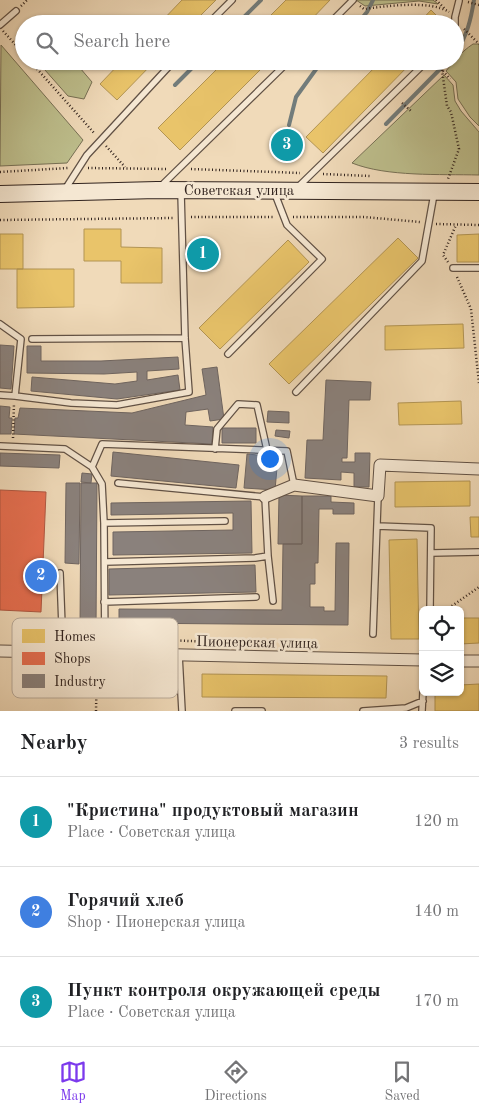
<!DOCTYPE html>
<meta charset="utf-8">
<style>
body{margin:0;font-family:"Old Standard TT",serif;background:#f2f2f2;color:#202124}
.controls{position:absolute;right:15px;bottom:15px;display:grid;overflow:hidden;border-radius:8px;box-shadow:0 1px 4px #0004}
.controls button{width:45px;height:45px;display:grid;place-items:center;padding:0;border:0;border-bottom:1px solid #e0e0e0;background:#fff;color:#202124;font:25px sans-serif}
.you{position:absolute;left:269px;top:458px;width:18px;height:18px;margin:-12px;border:4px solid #fff;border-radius:50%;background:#1a73e8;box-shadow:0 0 0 8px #1a73e833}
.badge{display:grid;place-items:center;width:32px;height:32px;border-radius:50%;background:#7c3aed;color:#fff;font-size:16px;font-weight:700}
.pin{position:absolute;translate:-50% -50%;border:2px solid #fff;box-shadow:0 1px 5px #0006}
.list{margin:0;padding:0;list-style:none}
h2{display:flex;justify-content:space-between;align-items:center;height:65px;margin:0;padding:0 20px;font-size:21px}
h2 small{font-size:16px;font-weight:400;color:#757577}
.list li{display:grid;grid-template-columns:32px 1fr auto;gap:15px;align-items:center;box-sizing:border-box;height:90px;padding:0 20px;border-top:1px solid #e0e0e0}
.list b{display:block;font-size:19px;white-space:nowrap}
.list p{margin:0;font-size:16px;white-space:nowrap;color:#757577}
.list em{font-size:16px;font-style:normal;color:#757577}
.icon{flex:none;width:28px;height:28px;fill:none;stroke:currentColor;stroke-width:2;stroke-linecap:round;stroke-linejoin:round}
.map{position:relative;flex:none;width:479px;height:711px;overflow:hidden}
.search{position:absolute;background:#fff;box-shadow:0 1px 4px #0004;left:15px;right:15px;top:15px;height:55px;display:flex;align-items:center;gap:12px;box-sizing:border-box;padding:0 18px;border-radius:28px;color:#757577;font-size:19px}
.sheet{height:335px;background:#fff}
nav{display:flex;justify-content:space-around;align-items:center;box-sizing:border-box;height:70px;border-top:1px solid #e0e0e0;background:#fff;font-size:14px;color:#757577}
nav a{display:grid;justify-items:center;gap:2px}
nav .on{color:#7c3aed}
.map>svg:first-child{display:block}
.green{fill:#bdbe8c;stroke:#777055}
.homes{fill:#e9c46a;stroke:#b29453}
.shops{fill:#e76f51;stroke:#b05842}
.industry{fill:#8a817c;stroke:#6f6560}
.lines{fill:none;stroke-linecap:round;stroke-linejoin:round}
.stream{stroke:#727c7b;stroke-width:4}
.lane-casing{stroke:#615145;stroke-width:8}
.street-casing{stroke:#615145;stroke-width:13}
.secondary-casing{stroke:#31231e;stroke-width:18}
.path{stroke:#31231e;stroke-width:2.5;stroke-dasharray:1 2.5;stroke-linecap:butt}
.lane{stroke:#f5e7d2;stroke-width:5.5}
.street{stroke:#f5e7d2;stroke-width:11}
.secondary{stroke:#f5e7d2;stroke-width:16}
.labels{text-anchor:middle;stroke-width:5;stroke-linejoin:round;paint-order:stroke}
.street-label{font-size:15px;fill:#31231e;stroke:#f5e7d2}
.key{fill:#f5e7d2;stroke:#baac9c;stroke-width:1}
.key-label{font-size:14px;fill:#31231e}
</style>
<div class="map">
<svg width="479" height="711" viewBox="0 0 479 711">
<rect width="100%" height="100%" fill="#f0dab9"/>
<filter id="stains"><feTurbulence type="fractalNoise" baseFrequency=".004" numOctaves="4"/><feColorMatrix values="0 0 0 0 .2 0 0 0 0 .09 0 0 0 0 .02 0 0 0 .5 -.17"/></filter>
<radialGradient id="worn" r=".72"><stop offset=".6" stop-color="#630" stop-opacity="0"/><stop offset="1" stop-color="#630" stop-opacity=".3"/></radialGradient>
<!-- green -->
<path class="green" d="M356,0H433L438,4L419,1L365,6Z
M473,44H479V126L470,117L458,99L456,82L446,71C455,60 461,52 473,44Z
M1,45L83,140L67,163L0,166Z
M37,61H74L92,82L84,99L68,96Z
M444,75L453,85L455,101L461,111L479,132V175C440,174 387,177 352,163Z"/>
<!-- homes -->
<path class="homes" d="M182,0H216L192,24H159Z
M286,0H330L307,24H262Z
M431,10L445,24H418Z
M122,61H155L117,100L100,84Z
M225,61H269L180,150L158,128Z
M381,61H413L323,153L306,137Z
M84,229H121V247L162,248V283H121V261H84Z
M0,234H23V269H0Z
M479,234V262H457V235Z
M398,238L418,258L289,384L269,364Z
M288,240L309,262L220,349L199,328Z
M194,243L213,244V265H193Z
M17,269H74V307L17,308Z
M463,324L464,348L385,350V326Z
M461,401L462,424L399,425L398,403Z
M470,481V506L395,507V482Z
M470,517H479V537H471Z
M417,539L419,639H391L389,540Z
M460,618H479V643L460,644Z
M202,674L387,676L386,698L202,697Z
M479,684V711H435V692H460V685Z"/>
<!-- shops -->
<path class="shops" d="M0,490L46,492L41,612L0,610Z"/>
<!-- industry -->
<path class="industry" d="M0,345L14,346L11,389L0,388Z
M27,346H41V361H101L178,357L179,369L147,371V380L178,375L180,390L117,399L31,391L32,377L115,384L137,381V372L104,374L27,373Z
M217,367L224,419L210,421L208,409L186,412L185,425L213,427L212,444L14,434L15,418H18L20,408L132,413L206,395L202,369Z
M326,380L371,382L370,400H349L347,458H342V462H355V453H370L369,487H354V473L341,472V480L305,478L307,440H323Z
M0,406L10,407L9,418H12L11,434H0Z
M268,411L289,412V423L267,422Z
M222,428H256V443H222Z
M276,430L290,431L289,438L275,436Z
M113,452L239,465L236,488L111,476Z
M0,453L60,455L59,468L0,466Z
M247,454L278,457L275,490L244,488Z
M82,473L92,474L91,483L81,482Z
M66,483H80L79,564L65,563Z
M81,483H97L96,629H80Z
M279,495L302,496V544H278Z
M302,496H331V502L354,503V514H333V509H319L318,563H315V584H310V607H324V611H335L336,543H349L348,625L119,623V609L282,610L283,544H302Z
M251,501L252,553L113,555V532L233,530V513L111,515V503Z
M255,565L256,592L109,595V569Z"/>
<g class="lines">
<!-- stream -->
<path class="stream" d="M237,24L261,0
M357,24L367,12L373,0
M455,53C467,37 471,19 474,0
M175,85L199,61
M386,124L448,61
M289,125L296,97L322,61"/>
<!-- lane casing -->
<g class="lane-casing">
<path id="lane" d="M208,24L232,0
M329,24L353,0
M0,25L16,11
M455,33V17L459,1
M160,187L289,61
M298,187L427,61
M64,191L87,155L174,61
M453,268H479
M0,324L21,339L15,396L0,395
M32,339L185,338
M228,354L322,259L287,225L275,194
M296,392L422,261L434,194
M15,396L71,403L117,405L189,392L185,338L181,193
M0,446L65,449L92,467L102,484L104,523L105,654
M215,449L217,429L238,404L257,405L267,450
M92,467L102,444L287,451L294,485
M118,483L265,497L268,556L273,601
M104,523L225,521
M377,526L431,528L430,610
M432,553L479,552
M105,562L255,558L268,556
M60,573L63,653
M104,602L256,597
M373,634L378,496
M179,655L182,711
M235,711H262
M363,711L406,708L423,701
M422,711L423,692"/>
</g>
<!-- street casing -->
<g class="street-casing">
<path id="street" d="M265,497L294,485L378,496L380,465L479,469
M0,651L423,660
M460,661H479"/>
</g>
<!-- secondary casing -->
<g class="secondary-casing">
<path id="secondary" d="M0,194L157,190L479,192"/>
</g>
<!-- path -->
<path class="path" d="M436,0L445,9
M468,2L479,5
M21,6L27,0
M360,6L364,9C386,6 431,0 449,12
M464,29L479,44
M3,31L24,54
M30,61L95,134
M442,70L447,106L451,112L459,149L448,179
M443,71L450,79
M402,103L411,111
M106,146L125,167
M88,168L168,169
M191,169L300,173
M0,172L68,168
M323,174L370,176
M191,217H275
M293,217H364L420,222
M0,220L173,218
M436,224L479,225
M448,262L443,255L456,225
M457,277L471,309L479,383
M13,438L14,403
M446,610L479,587
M71,638H96
M114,638L266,644
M26,639H53
M96,711L97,665"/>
<!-- lane -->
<use href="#lane" class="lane"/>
<!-- street -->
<use href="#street" class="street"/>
<!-- secondary -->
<use href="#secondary" class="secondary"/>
</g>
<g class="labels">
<!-- street labels -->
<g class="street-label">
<text x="239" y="195">Советская улица</text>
<text transform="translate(257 642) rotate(1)" y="5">Пионерская улица</text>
</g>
</g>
<!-- legend -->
<rect x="12" y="618" width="166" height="80" rx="8" class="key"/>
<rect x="22" y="629" width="23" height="14" fill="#e9c46a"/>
<rect x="22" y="652" width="23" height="13" fill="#e76f51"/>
<rect x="22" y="674" width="23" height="14" fill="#8a817c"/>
<g class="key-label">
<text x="54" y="641">Homes</text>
<text x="54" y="663">Shops</text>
<text x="54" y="686">Industry</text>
</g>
<rect width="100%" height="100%" filter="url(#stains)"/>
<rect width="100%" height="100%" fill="url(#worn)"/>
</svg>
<div class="controls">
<button><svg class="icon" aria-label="locate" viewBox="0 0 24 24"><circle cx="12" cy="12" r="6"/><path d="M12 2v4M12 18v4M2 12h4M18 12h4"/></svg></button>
<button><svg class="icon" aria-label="layers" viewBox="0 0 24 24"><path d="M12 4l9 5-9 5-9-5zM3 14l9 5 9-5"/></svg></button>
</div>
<div class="you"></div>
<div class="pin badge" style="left:203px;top:254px;background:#0f9aa8">1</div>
<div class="pin badge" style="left:41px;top:576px;background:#3f7fe0">2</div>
<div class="pin badge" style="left:287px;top:145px;background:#0f9aa8">3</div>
<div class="search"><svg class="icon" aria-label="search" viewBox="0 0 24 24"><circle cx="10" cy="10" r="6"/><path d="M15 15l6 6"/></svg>Search here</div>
</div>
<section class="sheet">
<h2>Nearby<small>3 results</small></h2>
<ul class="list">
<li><span class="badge" style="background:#0f9aa8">1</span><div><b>&quot;Кристина&quot; продуктовый магазин</b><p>Place · Советская улица</p></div><em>120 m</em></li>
<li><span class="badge" style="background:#3f7fe0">2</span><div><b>Горячий хлеб</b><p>Shop · Пионерская улица</p></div><em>140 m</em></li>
<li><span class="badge" style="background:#0f9aa8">3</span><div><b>Пункт контроля окружающей среды</b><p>Place · Советская улица</p></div><em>170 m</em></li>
</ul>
</section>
<nav>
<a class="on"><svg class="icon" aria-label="map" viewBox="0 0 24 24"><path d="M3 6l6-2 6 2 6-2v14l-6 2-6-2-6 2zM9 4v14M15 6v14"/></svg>Map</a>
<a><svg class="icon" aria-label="directions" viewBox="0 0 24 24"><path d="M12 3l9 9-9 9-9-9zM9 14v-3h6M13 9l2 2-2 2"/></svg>Directions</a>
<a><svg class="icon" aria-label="saved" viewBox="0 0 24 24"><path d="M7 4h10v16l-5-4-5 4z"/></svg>Saved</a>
</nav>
